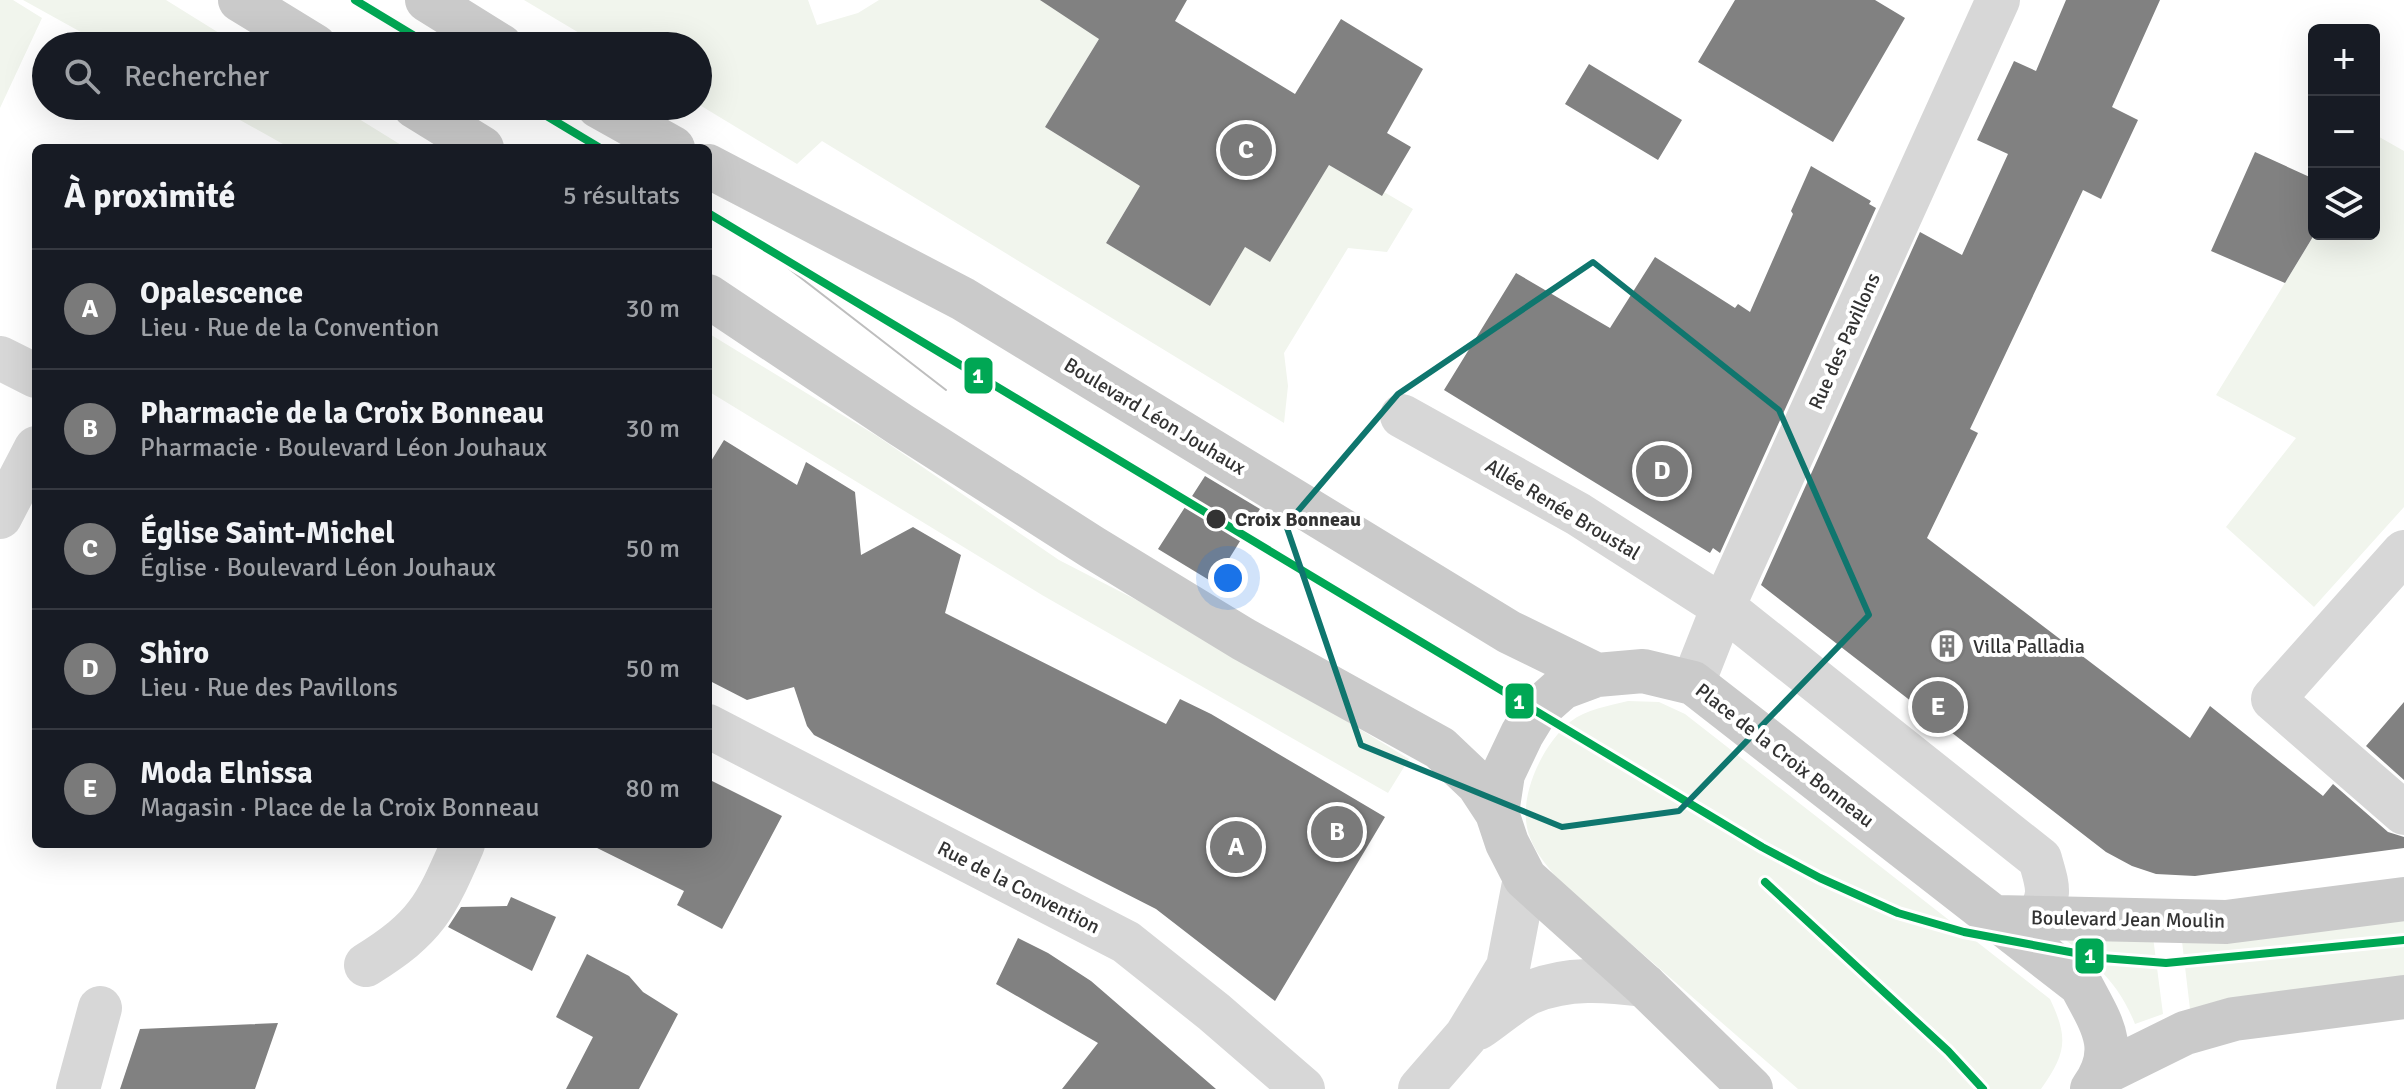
<!DOCTYPE html>
<html lang="fr">
<meta charset="utf-8">
<style>
body{margin:0;font-family:Signika,sans-serif;background:#20242c;color:#f1f3f6}
.controls{position:absolute;right:24px;top:24px;display:grid;overflow:hidden;border-radius:12px;box-shadow:0 8px 32px #0002}
.controls button{width:72px;height:72px;display:grid;place-items:center;padding:0;border:0;border-bottom:2px solid #363941;background:#171b24;color:#f1f3f6;font:40px sans-serif}
.you{position:absolute;left:1228px;top:578px;width:28px;height:28px;margin:-20px;border:6px solid #fff;border-radius:50%;background:#1a73e8;box-shadow:0 0 0 12px #1a73e833}
.badge{display:grid;place-items:center;width:52px;height:52px;border-radius:50%;background:#7a7a7a;color:#fff;font-size:26px;font-weight:700}
.pin{position:absolute;translate:-50% -50%;border:4px solid #fff;box-shadow:0 2px 8px #0006}
.list{margin:0;padding:0;list-style:none}
h2{display:flex;justify-content:space-between;align-items:center;height:104px;margin:0;padding:0 32px;font-size:34px}
h2 small{font-size:26px;font-weight:400;color:#9ea1a6}
.list li{display:grid;grid-template-columns:52px 1fr auto;gap:24px;align-items:center;box-sizing:border-box;height:120px;padding:0 32px;border-top:2px solid #363941}
.list b{display:block;font-size:30px;white-space:nowrap}
.list p{margin:0;font-size:26px;white-space:nowrap;color:#9ea1a6}
.list em{font-size:26px;font-style:normal;color:#9ea1a6}
.icon{flex:none;width:44px;height:44px;fill:none;stroke:currentColor;stroke-width:2;stroke-linecap:round;stroke-linejoin:round}
.map{position:relative;flex:none;width:2404px;height:1089px;overflow:hidden}
.search{position:absolute;background:#171b24;box-shadow:0 8px 32px #0002;left:32px;top:32px;width:680px;height:88px;display:flex;align-items:center;gap:20px;box-sizing:border-box;padding:0 28px;border-radius:44px;color:#9ea1a6;font-size:30px}
.panel{position:absolute;background:#171b24;box-shadow:0 8px 32px #0002;left:32px;top:144px;width:680px;height:704px;border-radius:12px}
.map>svg:first-child{display:block}
.green{fill:#f1f5ed}
.building{fill:#818181}
.lines{fill:none;stroke-linecap:round;stroke-linejoin:round}
.minor{stroke:#d7d7d7;stroke-width:44}
.major{stroke:#cacaca;stroke-width:44}
.tram{stroke:#bebebe;stroke-width:2}
.tram-1-casing{stroke:#fff;stroke-width:14}
.tram-1{stroke:#00a754;stroke-width:8}
.marked{fill:none;stroke:#0f766e;stroke-width:6;stroke-linejoin:round}
.stop-dot{fill:#333;stroke:#fff;stroke-width:3}
.labels{text-anchor:middle;stroke-width:8;stroke-linejoin:round;paint-order:stroke}
.street-label{font-size:20px;fill:#333;stroke:#fff}
.stop-label{font-size:20px;font-weight:bold;fill:#333;stroke:#fff;text-anchor:start}
.poi-label{font-size:20px;fill:#333;stroke:#fff;text-anchor:start}
.line-badge{stroke:#fff;stroke-width:3}
.badge-label{font-size:22px;text-anchor:middle;font-weight:bold;fill:#fff}
</style>
<div class="map">
<svg width="2404" height="1089" viewBox="0 0 2404 1089">
<rect width="100%" height="100%" fill="#fff"/>
<!-- green -->
<path class="green" d="M0,0H13L42,18L0,108Z
M23,0H166L240,46H106Z
M524,0H808L817,25L858,13L879,0H1083L1099,39L1045,127L1143,188L1134,196L1106,243L1210,305L1239,257L1241,245L1270,261L1329,165L1381,195L1384,192L1413,209L1387,252L1348,248L1284,353L1288,386L1284,423L822,141L797,164L698,104V46H601Z
M215,106H338L406,148H290Z
M2374,134L2404,151V507L2314,607L2226,527L2296,438L2216,395L2315,234H2374Z
M708,333L877,436L1059,560L1212,639L1409,759L1388,793L1042,595L708,391Z
M1628,701L1659,702L1685,714L2050,999C2069,1039 2066,1053 2041,1089H1798L1559,881C1549,868 1537,855 1531,840C1514,803 1541,746 1570,722C1586,709 1609,706 1628,701Z
M2404,918V979L2190,1009L2181,933Z
M2052,928L2153,937L2163,1014L2135,1024C2116,976 2089,961 2052,928Z"/>
<!-- building -->
<path class="building" d="M1040,0H1187L1175,21L1295,94L1341,19L1423,69L1387,133L1411,147L1382,196L1329,165L1270,262L1245,247L1210,306L1106,243L1140,186L1045,127L1099,39Z
M1735,0H1875L1905,18L1833,142L1698,62Z
M2066,0H2160L2112,107L2138,120L2101,199L2083,190L1970,429L1978,433L1927,538L2190,738L2210,706L2323,796L2333,784L2388,832L2404,837V848L2195,876L2156,874L2132,866L2106,852L1761,585L1920,232L1962,255L2008,154L1977,140L2014,61L2036,71Z
M1589,64L1682,120L1658,160L1565,104Z
M2255,152L2314,179V235L2285,283L2211,251Z
M1811,166L1871,201L1869,204L1876,208L1720,553L1713,548L1710,553L1444,390L1516,273L1610,328L1655,257L1735,308L1738,304L1750,312L1793,214L1791,211Z
M724,440L797,485L806,462L855,492L861,555L913,527L961,555L945,613L1166,724L1180,699L1211,714L1385,817L1275,1001L1156,909L814,735L807,726L794,687L747,700L708,680V466Z
M1205,476L1260,509L1214,583L1158,549Z
M2404,702V780L2366,746Z
M708,779L782,816L722,929L677,905L684,891L589,844H708Z
M511,897L556,917L532,971L448,927L461,907L507,906Z
M1018,938L1048,953L1091,981L1216,1089H1062L1098,1043L996,984Z
M587,954L629,976L643,992L678,1014L639,1089H566L593,1037L556,1017Z
M278,1023L255,1089H120L140,1029Z"/>
<g class="lines">
<!-- minor -->
<path class="minor" d="M0,358L36,376
M1402,416L1578,514L1723,607L2040,859C2047,885 2053,895 2036,918
M0,517L36,448
M2404,552L2273,699L2404,813
M1693,683L1723,607L1998,0
M708,726L1126,942L1214,1012L1303,1089
M366,965C427,927 435,908 463,844
M1478,1028C1495,1017 1513,1000 1531,992C1568,977 1606,980 1644,985
M78,1089L100,1008
M1420,1089L1466,1036L1508,967L1525,878"/>
<!-- major -->
<path class="major" d="M240,0L315,46
M427,0L501,46
M414,106L482,148
M598,106L673,148
M708,166L963,299L1509,632L1597,675
M708,296L901,425L1092,547L1243,639L1440,748L1478,784L1497,813
M1995,917L2226,922L2404,899
M2104,1073L2185,1033L2234,1019L2404,997
M1751,1089L1644,985L1525,878L1507,843L1497,813L1503,774L1522,734L1536,711L1562,688L1597,675L1643,671L1693,683L2081,985C2101,1023 2121,1049 2092,1089"/>
<!-- tram -->
<path class="tram" d="M748,237L946,390"/>
<!-- tram-1 casing -->
<g class="tram-1-casing">
<path id="tram-1" d="M355,0L431,46
M530,106L600,148
M708,213L1762,847L1820,878L1898,913L1964,932L2102,958L2166,963L2404,940
M1765,882L1948,1051L1983,1089"/>
</g>
<!-- tram-1 -->
<use href="#tram-1" class="tram-1"/>
</g>
<!-- marked area -->
<path class="marked" d="M1593,262L1779,410L1869,615L1679,811L1562,827L1361,745L1286,525L1398,394Z"/>
<!-- icons -->
<defs>
<g id="building-ring" transform="scale(1.8)"><circle r="9.5" fill="#fff" stroke="#7a7a7a" stroke-width="1.5"/><path d="M-4-6H4V6H1V3H-1V6H-4ZM-2.5-4.3h1.7v1.8h-1.7ZM.8-4.3h1.7v1.8H.8ZM-2.5-1h1.7V.8h-1.7ZM.8-1h1.7V.8H.8Z" fill="#7a7a7a"/></g>
</defs>
<g fill-rule="evenodd">
<use href="#building-ring" x="1947" y="646"/>
</g>
<!-- markers -->
<circle class="stop-dot" cx="1216" cy="519" r="11"/>
<g class="labels">
<!-- street labels -->
<g class="street-label">
<text transform="translate(1844 341) rotate(-66)" y="7">Rue des Pavillons</text>
<text transform="translate(1155 416) rotate(31)" y="7">Boulevard Léon Jouhaux</text>
<text transform="translate(1563 509) rotate(31)" y="7">Allée Renée Broustal</text>
<text transform="translate(1785 755) rotate(38)" y="7">Place de la Croix Bonneau</text>
<text transform="translate(1019 887) rotate(27)" y="7">Rue de la Convention</text>
<text transform="translate(2128 919) rotate(1)" y="7">Boulevard Jean Moulin</text>
</g>
<!-- stop labels -->
<g class="stop-label">
<text x="1235" y="526">Croix Bonneau</text>
</g>
<!-- poi labels -->
<g class="poi-label">
<text x="1973" y="653">Villa Palladia</text>
</g>
</g>
<g class="line-badge">
<rect x="963" y="356" width="31" height="39" rx="8" fill="#00a754"/>
<rect x="1504" y="682" width="31" height="38" rx="8" fill="#00a754"/>
<rect x="2074" y="937" width="31" height="38" rx="8" fill="#00a754"/>
</g>
<g class="badge-label">
<text x="978" y="383">1</text>
<text x="1519" y="709">1</text>
<text x="2090" y="963">1</text>
</g>
</svg>
<div class="controls">
<button>+</button>
<button>−</button>
<button><svg class="icon" aria-label="layers" viewBox="0 0 24 24"><path d="M12 4l9 5-9 5-9-5zM3 14l9 5 9-5"/></svg></button>
</div>
<div class="you"></div>
<div class="pin badge" style="left:1236px;top:847px">A</div>
<div class="pin badge" style="left:1337px;top:832px">B</div>
<div class="pin badge" style="left:1246px;top:150px">C</div>
<div class="pin badge" style="left:1662px;top:471px">D</div>
<div class="pin badge" style="left:1938px;top:707px">E</div>
<div class="search"><svg class="icon" aria-label="search" viewBox="0 0 24 24"><circle cx="10" cy="10" r="6"/><path d="M15 15l6 6"/></svg>Rechercher</div>
<section class="panel">
<h2>À proximité<small>5 résultats</small></h2>
<ul class="list">
<li><span class="badge">A</span><div><b>Opalescence</b><p>Lieu · Rue de la Convention</p></div><em>30 m</em></li>
<li><span class="badge">B</span><div><b>Pharmacie de la Croix Bonneau</b><p>Pharmacie · Boulevard Léon Jouhaux</p></div><em>30 m</em></li>
<li><span class="badge">C</span><div><b>Église Saint-Michel</b><p>Église · Boulevard Léon Jouhaux</p></div><em>50 m</em></li>
<li><span class="badge">D</span><div><b>Shiro</b><p>Lieu · Rue des Pavillons</p></div><em>50 m</em></li>
<li><span class="badge">E</span><div><b>Moda Elnissa</b><p>Magasin · Place de la Croix Bonneau</p></div><em>80 m</em></li>
</ul>
</section>
</div>
